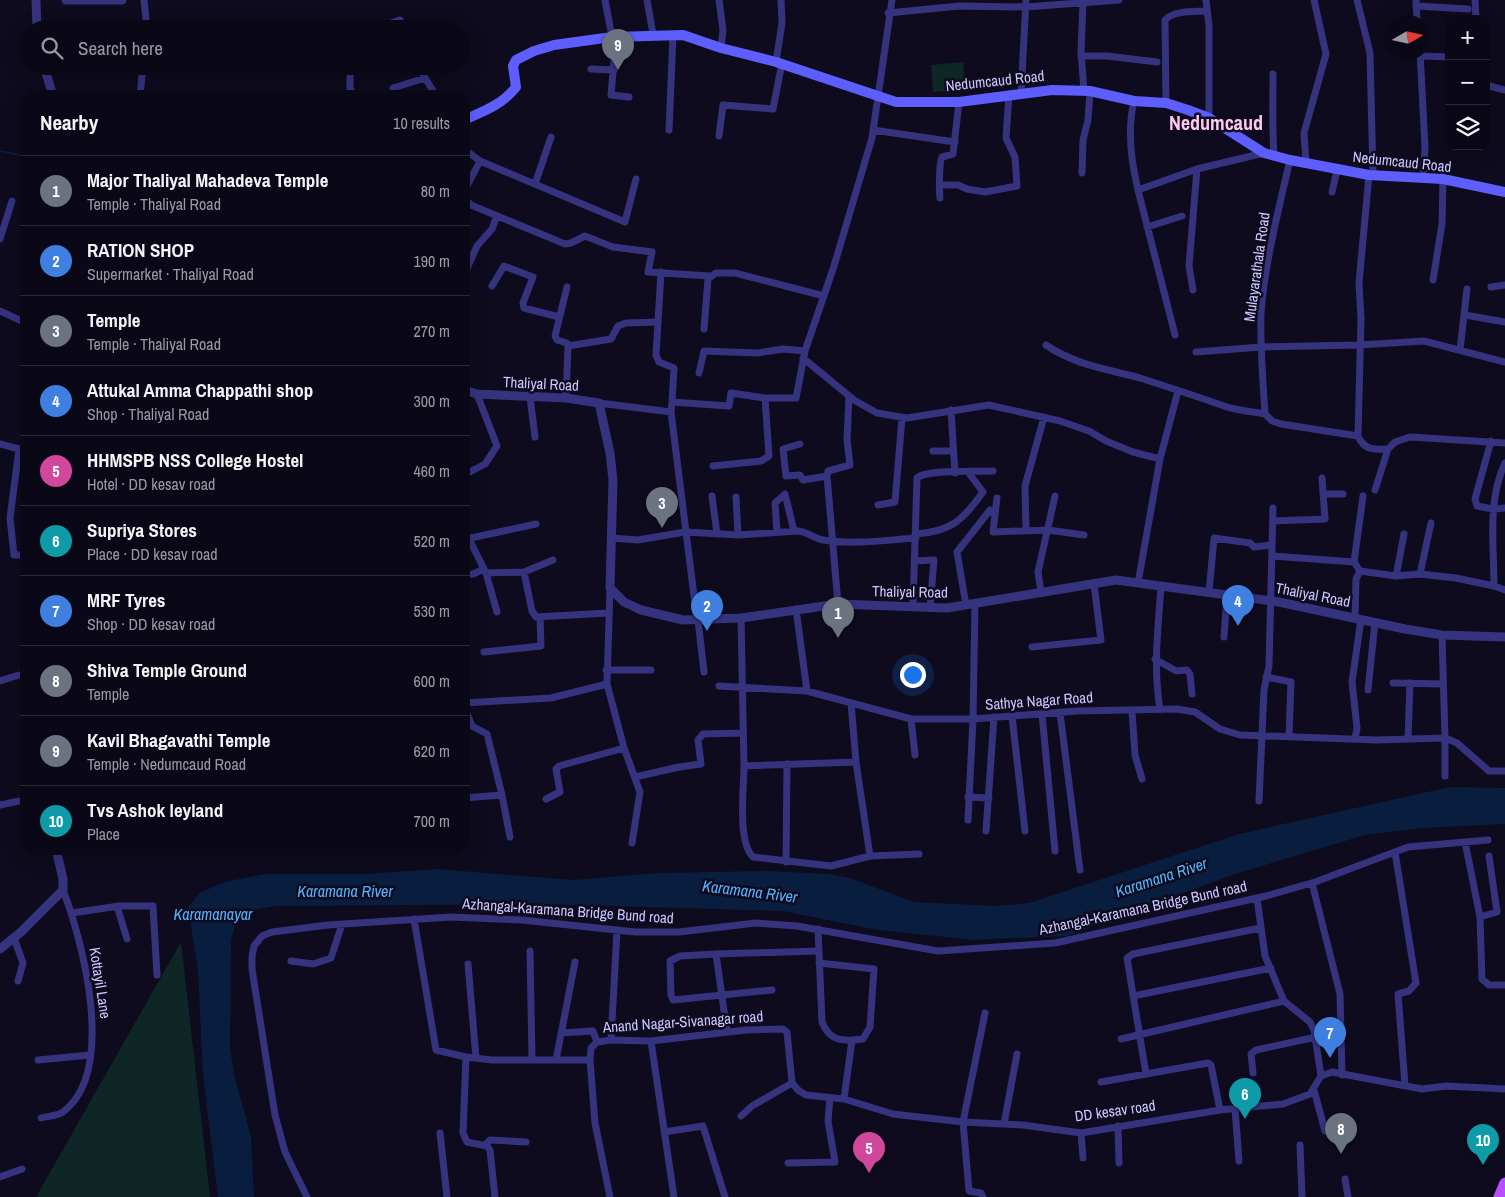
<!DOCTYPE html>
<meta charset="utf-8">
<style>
body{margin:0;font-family:"Archivo Narrow",sans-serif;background:#181623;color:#f1f3f6}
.controls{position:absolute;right:15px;top:15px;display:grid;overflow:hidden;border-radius:10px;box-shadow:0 5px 20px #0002}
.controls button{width:45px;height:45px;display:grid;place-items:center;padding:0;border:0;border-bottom:1px solid #2a2935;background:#0a0816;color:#f1f3f6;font:25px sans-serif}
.compass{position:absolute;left:1385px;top:15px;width:45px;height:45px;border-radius:50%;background:#0a0816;box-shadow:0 5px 20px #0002;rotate:81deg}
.you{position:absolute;left:912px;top:674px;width:18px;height:18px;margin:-12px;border:4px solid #fff;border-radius:50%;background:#1a73e8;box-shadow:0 0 0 8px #1a73e833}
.badge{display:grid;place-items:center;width:32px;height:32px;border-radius:50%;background:#00dff2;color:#fff;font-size:16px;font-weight:700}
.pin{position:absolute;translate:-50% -41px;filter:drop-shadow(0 1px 2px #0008)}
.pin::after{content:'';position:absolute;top:26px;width:18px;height:15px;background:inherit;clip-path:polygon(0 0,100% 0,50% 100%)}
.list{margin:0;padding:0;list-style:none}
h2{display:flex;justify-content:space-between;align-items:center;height:65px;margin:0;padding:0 20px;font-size:21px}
h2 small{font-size:16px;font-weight:400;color:#999aa1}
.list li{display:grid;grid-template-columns:32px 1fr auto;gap:15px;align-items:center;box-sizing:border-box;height:70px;padding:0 20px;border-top:1px solid #2a2935}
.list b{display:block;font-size:19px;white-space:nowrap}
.list p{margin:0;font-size:16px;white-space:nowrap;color:#999aa1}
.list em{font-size:16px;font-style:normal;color:#999aa1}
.icon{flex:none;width:28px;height:28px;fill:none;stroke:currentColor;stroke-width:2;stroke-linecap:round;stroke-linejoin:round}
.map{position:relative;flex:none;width:1505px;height:1197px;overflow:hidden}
.search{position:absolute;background:#0a0816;box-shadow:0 5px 20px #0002;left:20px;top:20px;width:450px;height:55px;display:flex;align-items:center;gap:12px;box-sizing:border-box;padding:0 18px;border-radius:28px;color:#999aa1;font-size:19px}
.panel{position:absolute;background:#0a0816;box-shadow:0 5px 20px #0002;left:20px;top:90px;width:450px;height:765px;border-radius:20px}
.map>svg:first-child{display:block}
.green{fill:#0e2726}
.water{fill:#091d3e}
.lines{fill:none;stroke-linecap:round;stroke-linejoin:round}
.stream{stroke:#091d3e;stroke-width:2}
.minor{stroke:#35337e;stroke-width:7}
.tertiary{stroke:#35337e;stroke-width:9}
.secondary{stroke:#5e5eff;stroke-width:10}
.primary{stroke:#b94eff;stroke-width:11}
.labels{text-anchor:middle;stroke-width:5;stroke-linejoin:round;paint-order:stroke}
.street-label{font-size:15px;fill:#ccc7ff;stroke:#0d0b1d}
.water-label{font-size:16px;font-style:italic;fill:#55b4ff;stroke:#0d0b1d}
.district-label{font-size:20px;font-weight:bold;fill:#ffc9ec;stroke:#0d0b1d}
</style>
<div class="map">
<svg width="1505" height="1197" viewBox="0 0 1505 1197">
<rect width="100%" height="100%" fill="#0d0b1d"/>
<!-- green -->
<path class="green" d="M963,62L966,90L933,92L931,65Z
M181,942L210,1197H36Z"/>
<!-- water -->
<path class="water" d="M1450,787L1505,788V824L1423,828L1365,835L1235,874L1067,936L974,940L878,930L782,911L542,904L275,906L242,912L236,923L231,940L230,1048L234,1075L251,1136L254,1197H218L203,1075L198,971L188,907L201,892L225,882L265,874H364L437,869L573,880L657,873L765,871L829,874L850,878L914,902L995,906L1029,903L1239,834Z"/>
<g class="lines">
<!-- stream -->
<path class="stream" d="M0,151L26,156"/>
<!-- minor -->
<path class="minor" d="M144,0L147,29
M605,0L612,37
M647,0L653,34
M719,0L723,30L721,48
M1206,0L1209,26V118
M1357,0L1370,53L1373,176
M1416,0L1417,22
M1475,0L1476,19
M1083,3L1081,52L1084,91
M1416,6L1468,9
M888,13L959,6L1026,7L1119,0
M379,27L400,20L404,29
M616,37L611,95L629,97
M1420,52L1425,147L1423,178
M1081,56H1107L1157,62
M1421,56L1449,57
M776,62L782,23L781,0
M418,66L436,96
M350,69V89L355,96
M591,69L614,70
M1273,74C1273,102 1272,127 1274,155
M1486,85L1505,90
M393,88L425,78
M1021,94L1026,0
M140,96L143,66
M1134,101C1127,130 1131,161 1138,190
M1166,103L1165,20C1174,10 1194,12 1207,11
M669,130L673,35
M873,130L955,142
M719,136L723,105L773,109L782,63
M464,149L480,161L625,222L636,179
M1290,160C1279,207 1264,267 1261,314C1260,348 1263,381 1265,414L1272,421L1281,424L1358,436C1364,450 1374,450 1388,449L1395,442L1410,437L1505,443
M480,161L467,186L464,198L471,205L565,244L571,243L585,236L613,247L652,252L648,272L710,276
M1306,163L1304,133L1326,54L1314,0
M1082,173L1083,140L1088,120L1090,91
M535,184L551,137
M942,185H958L967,189L985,192L1017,186L1015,157L1006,138L1009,94
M1332,192L1337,170
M940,198C939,191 939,163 942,157L953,154L959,102
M1147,227L1182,216
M0,239L12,201
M661,272L656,355L659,362L674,368L672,402
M464,275L477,246L492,229L497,216
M1433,280L1442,224L1443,179
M492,286L504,266L533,277L523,303L524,308L559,317
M1491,287L1505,285
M1193,290L1189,266L1197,169
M0,311L26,323
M1465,315L1505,322
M704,329L708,279L716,273H735L824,296
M1175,335L1138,190L1197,169L1264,153
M1046,345C1075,365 1107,369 1140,378C1168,387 1196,396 1224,406C1237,411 1252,411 1265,414
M568,346L611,339L618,326L626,323L658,322
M1460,350L1467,289
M1196,352L1261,347L1359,345L1424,341L1505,362
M803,358L854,400L877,413L907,418L989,405L1060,421L1089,431L1106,441L1133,452L1160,459
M699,373L704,351L757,353L783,349L805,351
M530,397L535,437
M566,398L568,346L567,343L557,340L555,336L567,287
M599,403L671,412
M951,410L955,473
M1358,436L1361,319L1359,283L1369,175
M1491,441L1475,499L1477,506L1493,509L1505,508
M0,444L26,451
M800,444L783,449L786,476L800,475L803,480L827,476
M19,449L10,518L14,555H26
M933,451H953
M1505,463C1487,501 1494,545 1494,586L1505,590
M713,466L761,461L769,456L765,398
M464,475L485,464L497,446L477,394
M1375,490L1388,449
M1323,494H1343
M712,496L717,534
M736,497L738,535
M997,498L993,532L1048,530L1084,535
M878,505L895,502L902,418
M1273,521L1325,519L1322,478
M464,529L486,573L524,572L532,611L536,617L608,613
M1026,531L1025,486L1044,417
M777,532L775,503L785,494L794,531
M915,534C951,532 963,520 983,492L968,472
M611,538L638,540L685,532L738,535L798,531C808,532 813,538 823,540C853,545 886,540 916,538
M466,539L536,524
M1272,556L1354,562
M914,561L934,560L930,607
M1360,571L1354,562L1363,496
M524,572L553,560
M486,573L497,612
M1420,574L1431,523
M464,575L473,574L484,569
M1396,576L1404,534
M1138,583L1160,459L1178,391
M1041,592L1038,572L1055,496
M1209,592L1214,538L1250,543L1254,547L1272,545
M975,603L973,719L1077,711L1177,709L1195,712L1220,729L1240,735L1376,740L1445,738V776
M838,604L827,476L828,471L850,465L847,440L849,396
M966,605L957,552L990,510L995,515
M913,606L917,478C926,469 978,472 993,471
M796,609L807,691
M1355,617L1356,579L1360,571L1396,576L1420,574L1456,578L1494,586
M741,618L744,766L856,762
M697,620L671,412L672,402L729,406L731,393L765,398H796L805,351L834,266L872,138L892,0
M698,620L704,672
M1442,635L1445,738L1457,743L1489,771H1505
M1224,637L1227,595
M1032,647L1101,640L1094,584
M484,652L541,646L540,617
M1155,659L1176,671L1187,670L1190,674L1192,694
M606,670H651
M1266,677L1291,682L1289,736
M0,681L19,675
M1393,683L1443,684
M607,684L624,748L640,792L632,843
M719,686L807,691L911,719H973L968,820
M1368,690L1375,622
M464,703L551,698L607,684L610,588
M851,703L856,762L870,856
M464,706L472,726L487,734L502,795L464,798
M1160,710C1153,665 1158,631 1161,586
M1132,711L1135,755L1142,779
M1060,713L1080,870
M1042,714L1055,851
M1012,716L1025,831
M911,719L915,755
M1355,739L1357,728L1352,682L1361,619
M1408,739L1410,683
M744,766C744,787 737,842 753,857L831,866L870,856L919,854
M635,777L679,767L701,764L698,740L703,734L743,733
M502,795L510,837
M968,797L989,798
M546,799L560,792L556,769L559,766L624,748
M1259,801L1264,690L1269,666L1273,508
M0,805L19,801L26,802
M986,831L994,717
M1465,842L1480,917L1482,979L1489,985H1505
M1395,852L1416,983L1409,991L1398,994L1405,1085
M786,862L787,764
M1312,883L1340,994L1342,1075
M1257,898L1265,956L1284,1001L1310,1022L1314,1030L1321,1076
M117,906L127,939
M72,913L119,906H153L157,975
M1480,917L1497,912L1489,856
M414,919L436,1050L466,1057
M818,929L822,1022C828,1037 837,1041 852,1040L844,1099
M14,938L23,963L18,981
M530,951L532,1060
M716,954L818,951
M291,961L313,964L331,958L342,924
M819,963L874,969L870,1027L863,1039L852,1040
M468,964L476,1058
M1133,996L1271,968
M727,1032L716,954L680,956L670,961L671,995L673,1000L772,990
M561,1033L593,1031L597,1042
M1121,1039L1284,1001
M611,1040L617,930
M651,1041L674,1197
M38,1060L90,1055
M556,1060L575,962
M590,1060L595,1123L610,1197
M1253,1073L1251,1054L1256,1050L1316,1037
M1146,1074L1127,958L1133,954L1260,928
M1101,1082L1208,1063L1211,1065L1220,1110
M1314,1090L1325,1131
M1235,1109L1239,1161
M741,1116L752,1106L792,1083
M41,1118C47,1116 58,1116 63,1112C117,1071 83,942 63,890
M1004,1124L1017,1054
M1118,1126L1119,1163
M664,1132L703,1126L725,1197
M440,1133L447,1197
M1081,1133L1083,1158
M485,1145L490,1140L526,1142
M1300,1145L1302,1197
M788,1163L835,1162L828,1121L830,1098
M0,1177L22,1169
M1345,1179L1348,1197
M307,1197L285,1152L275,1115L252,969V957L254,946L262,936L272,932L328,925L451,917L522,920L635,932H679L756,923L797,926L938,951L1055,943L1266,896L1315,882L1408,847L1488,840
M495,1197L490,1150L487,1146L467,1142L463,1133L466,1057L492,1060H590L591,1048L597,1042L611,1040L651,1041L746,1030L783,1029L787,1032L792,1083L798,1090L806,1095L844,1099L893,1114L963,1122L1023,1125L1081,1133L1220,1110L1283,1104L1310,1094L1321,1076L1332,1072L1422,1089L1446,1086L1505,1089
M983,1197L981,1193L969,1191L963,1122L985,1013"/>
<!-- tertiary -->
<path class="tertiary" d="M36,0L37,29
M66,0H122
M44,66L53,96
M464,390L477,394L566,398L599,403L610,453L613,480L610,588L624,602L641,610L683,620L741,618L838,604L947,608L1116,580L1279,602L1405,629L1442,635L1505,637
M0,949L21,932L63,890V879L56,849"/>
<!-- secondary -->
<path class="secondary" d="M464,120C484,111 502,105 516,87L513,66L516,60L534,51L554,45L612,37L683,35L721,48L776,62L896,102H959L1052,90L1090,91L1134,101L1166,103L1188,110L1209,118L1264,153L1290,160L1369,175L1443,179L1505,192"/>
<!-- primary -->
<path class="primary" d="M1499,1197L1505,1183"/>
</g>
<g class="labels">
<!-- street labels -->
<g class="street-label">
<text transform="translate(995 81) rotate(-6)" y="5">Nedumcaud Road</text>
<text transform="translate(1402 162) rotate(6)" y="5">Nedumcaud Road</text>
<text transform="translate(1257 267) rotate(-82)" y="5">Mulayarathala Road</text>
<text transform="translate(541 384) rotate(3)" y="5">Thaliyal Road</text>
<text transform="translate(910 592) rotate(1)" y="5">Thaliyal Road</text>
<text transform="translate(1313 595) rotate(11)" y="5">Thaliyal Road</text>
<text transform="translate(1039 701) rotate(-4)" y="5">Sathya Nagar Road</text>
<text transform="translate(1143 908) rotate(-12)" y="5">Azhangal-Karamana Bridge Bund road</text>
<text transform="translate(568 911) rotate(4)" y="5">Azhangal-Karamana Bridge Bund road</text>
<text transform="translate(100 983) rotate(81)" y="5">Kottayil Lane</text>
<text transform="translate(683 1022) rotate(-4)" y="5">Anand Nagar-Sivanagar road</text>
<text transform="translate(1115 1111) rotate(-8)" y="5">DD kesav road</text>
</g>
<!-- water labels -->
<g class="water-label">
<text transform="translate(1161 877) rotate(-18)" y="6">Karamana River</text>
<text x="345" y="897">Karamana River</text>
<text transform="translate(750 891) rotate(7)" y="6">Karamana River</text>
<text x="213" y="920">Karamanayar</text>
</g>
<!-- district labels -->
<g class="district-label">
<text x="1216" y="130">Nedumcaud</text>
</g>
</g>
</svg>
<div class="controls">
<button>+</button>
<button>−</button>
<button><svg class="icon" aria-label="layers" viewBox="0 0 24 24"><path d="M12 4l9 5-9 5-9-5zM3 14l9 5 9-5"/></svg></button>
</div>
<svg class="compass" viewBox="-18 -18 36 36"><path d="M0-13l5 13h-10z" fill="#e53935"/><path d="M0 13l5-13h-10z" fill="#999aa1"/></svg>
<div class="you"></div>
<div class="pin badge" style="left:838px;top:638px;background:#6b7280">1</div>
<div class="pin badge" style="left:707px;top:631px;background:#3f7fe0">2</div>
<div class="pin badge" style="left:662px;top:528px;background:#6b7280">3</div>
<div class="pin badge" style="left:1238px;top:626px;background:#3f7fe0">4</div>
<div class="pin badge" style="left:869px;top:1173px;background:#d1479c">5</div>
<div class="pin badge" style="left:1245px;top:1119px;background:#0f9aa8">6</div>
<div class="pin badge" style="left:1330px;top:1058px;background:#3f7fe0">7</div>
<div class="pin badge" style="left:1341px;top:1154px;background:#6b7280">8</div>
<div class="pin badge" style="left:618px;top:70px;background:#6b7280">9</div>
<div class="pin badge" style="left:1483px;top:1165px;background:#0f9aa8">10</div>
<div class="search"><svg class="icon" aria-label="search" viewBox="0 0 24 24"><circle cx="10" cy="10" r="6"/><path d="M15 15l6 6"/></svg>Search here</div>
<section class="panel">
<h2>Nearby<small>10 results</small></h2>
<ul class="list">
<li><span class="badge" style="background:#6b7280">1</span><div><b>Major Thaliyal Mahadeva Temple</b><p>Temple · Thaliyal Road</p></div><em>80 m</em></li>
<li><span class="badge" style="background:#3f7fe0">2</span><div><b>RATION SHOP</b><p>Supermarket · Thaliyal Road</p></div><em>190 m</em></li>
<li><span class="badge" style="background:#6b7280">3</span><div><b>Temple</b><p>Temple · Thaliyal Road</p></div><em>270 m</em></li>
<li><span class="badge" style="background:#3f7fe0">4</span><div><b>Attukal Amma Chappathi shop</b><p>Shop · Thaliyal Road</p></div><em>300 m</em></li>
<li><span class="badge" style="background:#d1479c">5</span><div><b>HHMSPB NSS College Hostel</b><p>Hotel · DD kesav road</p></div><em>460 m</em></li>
<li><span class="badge" style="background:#0f9aa8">6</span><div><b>Supriya Stores</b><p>Place · DD kesav road</p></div><em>520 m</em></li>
<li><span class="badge" style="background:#3f7fe0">7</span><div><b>MRF Tyres</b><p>Shop · DD kesav road</p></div><em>530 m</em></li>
<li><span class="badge" style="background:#6b7280">8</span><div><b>Shiva Temple Ground</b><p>Temple</p></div><em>600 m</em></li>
<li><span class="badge" style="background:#6b7280">9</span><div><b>Kavil Bhagavathi Temple</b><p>Temple · Nedumcaud Road</p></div><em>620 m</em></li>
<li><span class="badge" style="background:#0f9aa8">10</span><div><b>Tvs Ashok leyland</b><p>Place</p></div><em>700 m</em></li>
</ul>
</section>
</div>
